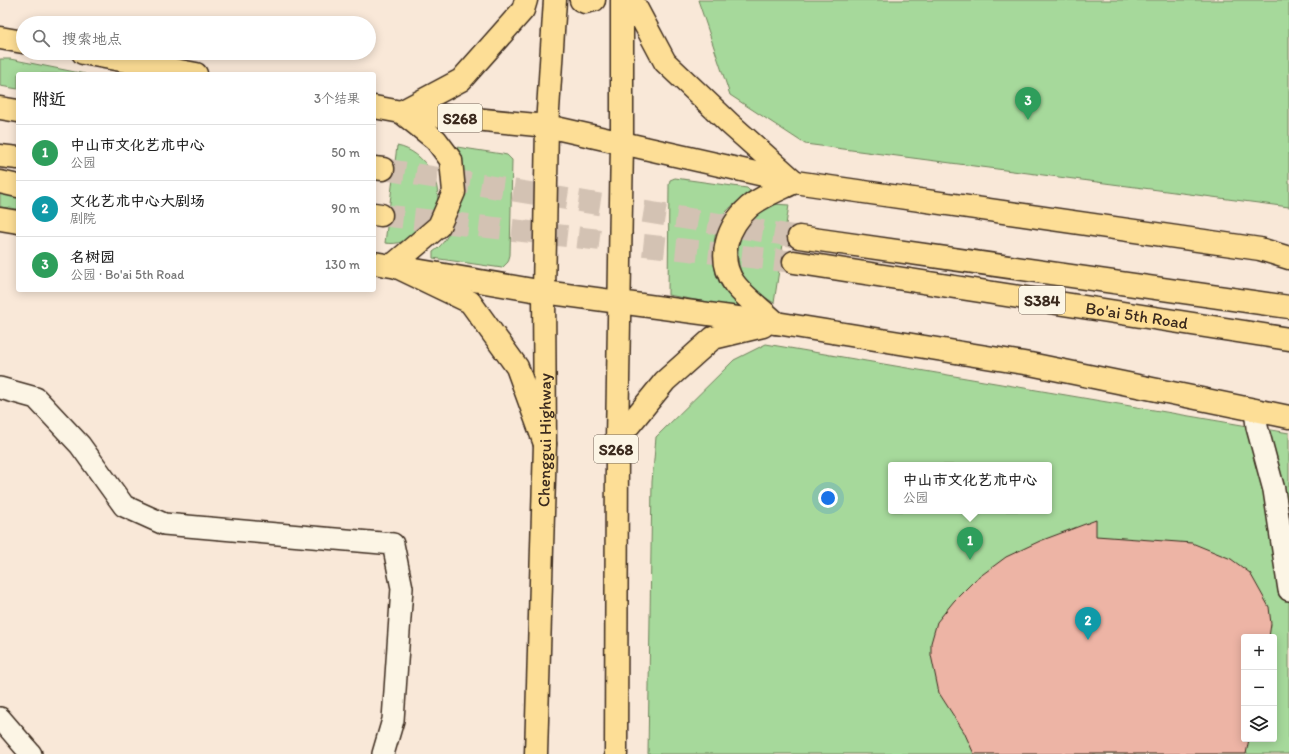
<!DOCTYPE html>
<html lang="zh">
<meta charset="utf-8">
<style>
body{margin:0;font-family:Itim,"LXGW WenKai TC",sans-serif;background:#f6f6f6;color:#222}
.controls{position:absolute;right:12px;bottom:12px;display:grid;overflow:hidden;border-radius:4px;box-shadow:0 2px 10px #0003}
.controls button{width:36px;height:36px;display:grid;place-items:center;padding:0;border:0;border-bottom:1px solid #e0e0e0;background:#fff;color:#222;font:20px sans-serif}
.you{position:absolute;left:828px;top:498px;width:14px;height:14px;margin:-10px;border:3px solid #fff;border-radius:50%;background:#1a73e8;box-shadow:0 0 0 6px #1a73e833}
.badge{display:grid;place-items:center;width:26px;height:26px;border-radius:50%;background:#d93025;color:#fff;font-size:13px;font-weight:700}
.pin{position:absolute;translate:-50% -33px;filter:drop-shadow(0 1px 2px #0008)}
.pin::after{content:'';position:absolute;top:21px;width:14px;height:12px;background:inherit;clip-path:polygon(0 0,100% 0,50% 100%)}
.popup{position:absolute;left:888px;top:462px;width:164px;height:52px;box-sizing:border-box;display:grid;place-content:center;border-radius:4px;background:#fff;filter:drop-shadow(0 1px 3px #0005);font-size:13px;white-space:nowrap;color:#767676}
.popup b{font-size:15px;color:#222}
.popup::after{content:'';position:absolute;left:50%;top:100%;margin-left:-8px;border:8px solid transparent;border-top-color:#fff}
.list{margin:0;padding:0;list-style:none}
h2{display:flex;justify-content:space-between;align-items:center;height:52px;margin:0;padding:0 16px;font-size:17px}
h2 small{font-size:13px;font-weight:400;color:#767676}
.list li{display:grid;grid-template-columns:26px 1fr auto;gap:12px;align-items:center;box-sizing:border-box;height:56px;padding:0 16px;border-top:1px solid #e0e0e0}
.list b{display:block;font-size:15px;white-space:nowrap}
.list p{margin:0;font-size:13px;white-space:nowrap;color:#767676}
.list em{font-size:13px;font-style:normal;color:#767676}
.icon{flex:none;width:22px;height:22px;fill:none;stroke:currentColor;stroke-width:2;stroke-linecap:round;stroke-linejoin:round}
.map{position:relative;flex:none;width:1289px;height:754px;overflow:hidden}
.search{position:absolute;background:#fff;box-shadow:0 2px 10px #0003;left:16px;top:16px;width:360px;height:44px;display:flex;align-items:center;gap:10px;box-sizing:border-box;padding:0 14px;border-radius:22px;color:#767676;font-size:15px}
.panel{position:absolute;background:#fff;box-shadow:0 2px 10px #0003;left:16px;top:72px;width:360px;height:220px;border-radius:4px}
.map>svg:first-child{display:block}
.green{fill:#a6d99b;stroke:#70825c;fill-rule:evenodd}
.building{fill:#edb4a5;stroke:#3b2a1e}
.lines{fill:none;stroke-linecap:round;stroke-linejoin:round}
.trunk-tunnel{stroke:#d3c2b3;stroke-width:22;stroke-dasharray:22 11;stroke-linecap:butt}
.minor-casing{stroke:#3b2a1e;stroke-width:24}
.primary-casing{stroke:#3b2a1e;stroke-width:25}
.trunk-casing{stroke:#3b2a1e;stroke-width:25}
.minor{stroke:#fcf5e5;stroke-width:21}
.primary{stroke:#fdde96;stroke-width:22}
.trunk{stroke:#fdde96;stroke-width:22}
.labels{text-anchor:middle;stroke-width:3.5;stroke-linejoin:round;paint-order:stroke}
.shield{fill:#fcf5e5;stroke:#75675a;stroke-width:1}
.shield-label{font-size:16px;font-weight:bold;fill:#3b2a1e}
.street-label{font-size:17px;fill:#3b2a1e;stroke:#fcf5e5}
</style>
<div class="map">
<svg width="1289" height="754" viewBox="0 0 1289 754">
<rect width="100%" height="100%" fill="#f9e8d8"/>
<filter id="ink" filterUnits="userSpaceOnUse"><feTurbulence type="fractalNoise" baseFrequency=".025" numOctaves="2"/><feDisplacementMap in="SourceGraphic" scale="8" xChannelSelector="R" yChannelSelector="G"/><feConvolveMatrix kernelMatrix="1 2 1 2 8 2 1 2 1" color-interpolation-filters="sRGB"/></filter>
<g filter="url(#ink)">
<!-- green -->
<path class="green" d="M698,0H1289V207L805,144L730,95Z
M0,59H10L85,74H18V89L0,86Z
M444,145L502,154L507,155L512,160L510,255L508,262L502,268L433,258V252C442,246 447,237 452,228C469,195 455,177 444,145Z
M397,146C425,151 447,186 434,214C431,222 424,227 418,232C408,241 398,245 385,243Z
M675,178L747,188L751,192L749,195C739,200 730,206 723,216C711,234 710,269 722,287C728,296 736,302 745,309L668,295L669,185L670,180Z
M0,192L18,195V209L0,207Z
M773,204L789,205L774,303C767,298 759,295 753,289C733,271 734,240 750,219C754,212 766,208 773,204Z
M766,344L1289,433V754H648L652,482L656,437L734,360ZM891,465H1049V511H891ZM1244,637H1274V739H1244Z"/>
<!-- building -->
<path class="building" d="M1096,520V536L1192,543L1231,559L1250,573L1269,607L1271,624L1269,637H1244V739H1249L1246,754H974L964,732L939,693L931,655V643L937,622L954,601L975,580L1006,557L1040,541Z"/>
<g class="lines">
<!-- trunk-tunnel -->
<path class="trunk-tunnel" d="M383,169L799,237
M381,215L794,262"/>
<!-- minor casing -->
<g class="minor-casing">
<path id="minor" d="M0,388L36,398L80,445L124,506L164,524L393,544L402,588L393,720L383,754
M1255,410L1257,427L1274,490L1289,590
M0,718L31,754"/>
</g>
<!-- primary casing -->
<g class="primary-casing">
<g id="primary">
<path d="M581,0L585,2L594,0"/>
<path id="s1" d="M536,754L545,444L544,292L547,126L555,0"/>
<path d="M616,754L617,440L622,143V0"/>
</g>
</g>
<!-- trunk casing -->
<g class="trunk-casing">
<g id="trunk">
<path d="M526,0L523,10L461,80L401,112L436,140L451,160L454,192L439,226L393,265L470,302L517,367L545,444"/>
<path d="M632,0L665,62L729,123L794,181"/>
<path d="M0,38L23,42"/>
<path d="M83,53L196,74"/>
<path d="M374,107L401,112L547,126L795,182L1260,249L1289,258"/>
<path d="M0,108L18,111"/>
<path d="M0,156L18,158"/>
<path d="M374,168L383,169"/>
<path d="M0,182L18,186"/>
<path d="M374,214L381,215"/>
<path d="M0,219L18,222"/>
<path d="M799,237L1289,307"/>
<path id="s2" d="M794,262L1289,339"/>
<path d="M374,263L544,292L776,323L1030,364L1289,417"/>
<path d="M776,323C764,311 744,297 734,283C716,257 728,226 749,207C760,197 781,189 795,182"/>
<path d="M617,440L665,381L713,338L763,326"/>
</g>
</g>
<!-- minor -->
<use href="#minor" class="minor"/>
<!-- primary -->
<use href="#primary" class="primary"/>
<!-- trunk -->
<use href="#trunk" class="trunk"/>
</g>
</g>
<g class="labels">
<!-- shield labels -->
<g class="shield">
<rect x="438" y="104" width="44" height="28" rx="3"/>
<rect x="1019" y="286" width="46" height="28" rx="3"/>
<rect x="594" y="435" width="44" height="28" rx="3"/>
</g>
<g class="shield-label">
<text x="460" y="124">S268</text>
<text x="1042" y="306">S384</text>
<text x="616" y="455">S268</text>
</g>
<!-- street labels -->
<g class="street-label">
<text dy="6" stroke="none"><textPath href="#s2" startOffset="347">Bo'ai 5th Road</textPath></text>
<text dy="6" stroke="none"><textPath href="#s1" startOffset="314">Chenggui Highway</textPath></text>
</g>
</g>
</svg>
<div class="controls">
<button>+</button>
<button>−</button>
<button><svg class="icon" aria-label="layers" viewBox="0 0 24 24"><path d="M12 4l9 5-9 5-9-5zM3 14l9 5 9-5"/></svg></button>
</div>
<div class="you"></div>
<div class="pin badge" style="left:970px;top:560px;background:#2e9e5b">1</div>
<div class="popup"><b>中山市文化艺术中心</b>公园</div>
<div class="pin badge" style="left:1088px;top:640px;background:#0f9aa8">2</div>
<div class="pin badge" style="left:1028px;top:120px;background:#2e9e5b">3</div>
<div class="search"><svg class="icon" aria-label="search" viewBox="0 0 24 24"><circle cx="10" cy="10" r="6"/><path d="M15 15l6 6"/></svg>搜索地点</div>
<section class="panel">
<h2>附近<small>3个结果</small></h2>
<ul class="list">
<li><span class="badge" style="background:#2e9e5b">1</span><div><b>中山市文化艺术中心</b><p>公园</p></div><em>50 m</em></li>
<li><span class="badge" style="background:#0f9aa8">2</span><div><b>文化艺术中心大剧场</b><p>剧院</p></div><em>90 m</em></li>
<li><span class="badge" style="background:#2e9e5b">3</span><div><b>名树园</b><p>公园 · Bo'ai 5th Road</p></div><em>130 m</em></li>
</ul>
</section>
</div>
